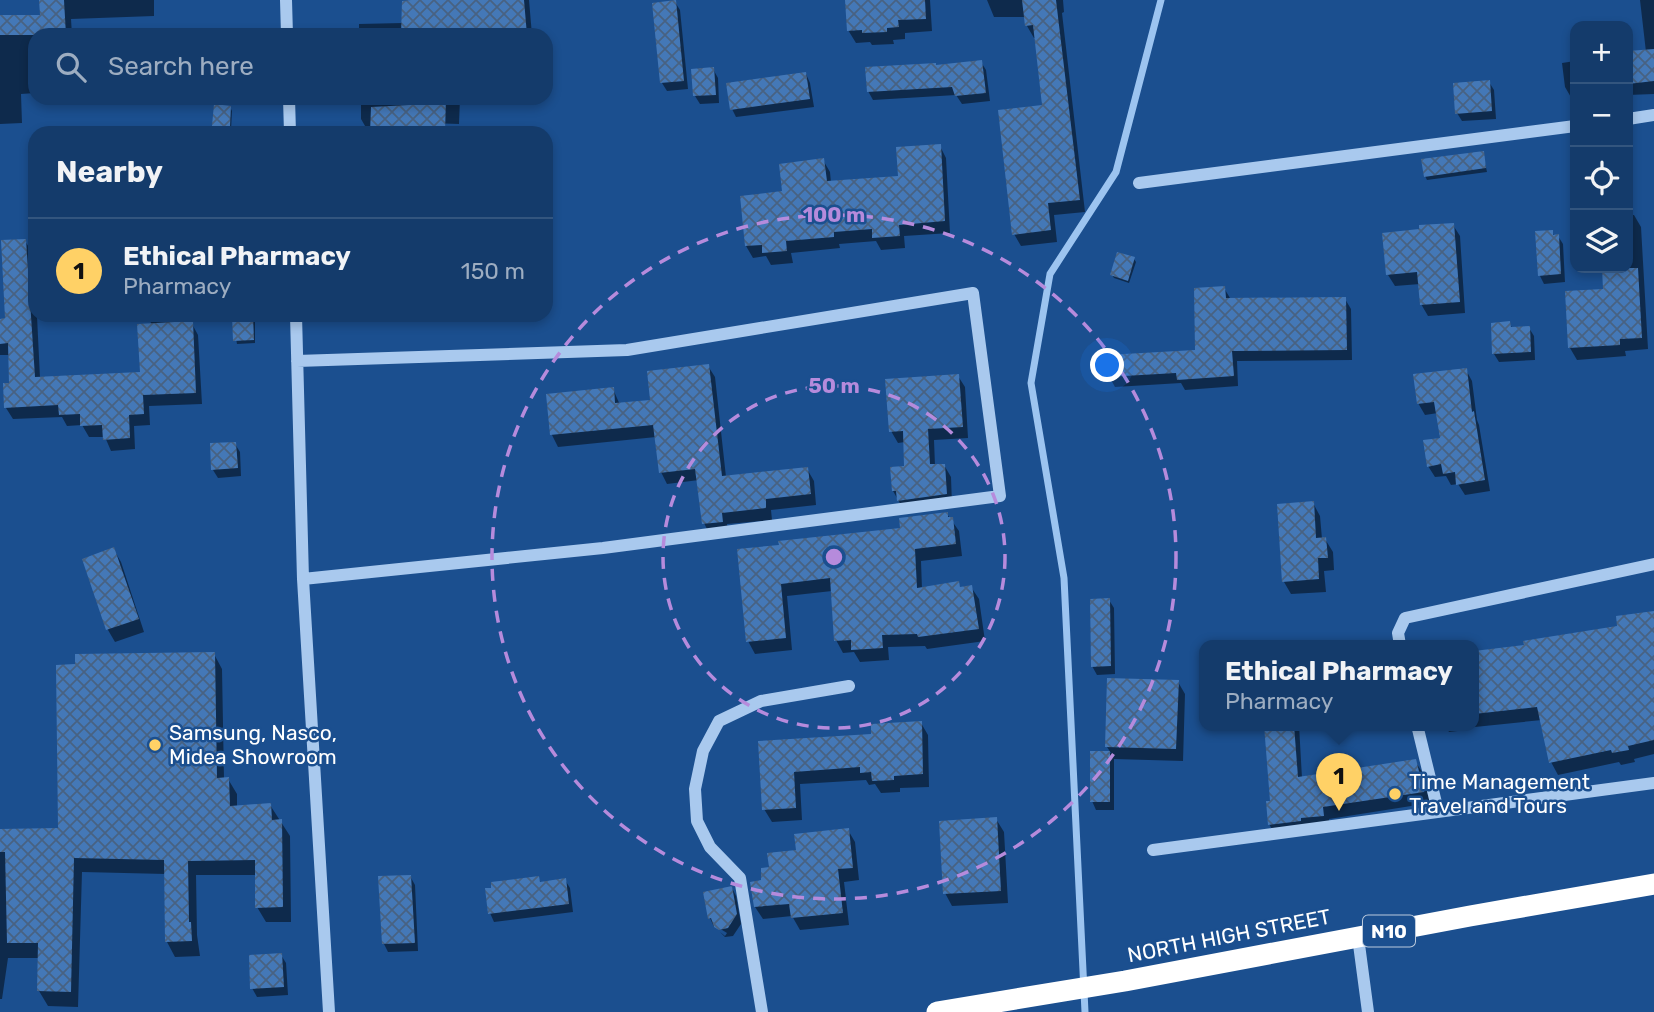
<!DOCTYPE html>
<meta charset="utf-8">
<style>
body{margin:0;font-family:Rubik,sans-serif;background:#214673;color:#f1f3f6}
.controls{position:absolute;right:21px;top:21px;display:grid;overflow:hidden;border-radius:14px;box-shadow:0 4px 10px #0003}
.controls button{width:63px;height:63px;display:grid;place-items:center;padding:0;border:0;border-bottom:2px solid #33557e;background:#143b6b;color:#f1f3f6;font:35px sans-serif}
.you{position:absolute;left:1108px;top:366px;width:24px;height:24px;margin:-18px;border:5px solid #fff;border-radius:50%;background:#1a73e8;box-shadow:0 0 0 10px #1a73e833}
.badge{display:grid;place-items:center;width:46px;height:46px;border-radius:50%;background:#ffd166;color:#111;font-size:23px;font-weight:700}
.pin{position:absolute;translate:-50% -58px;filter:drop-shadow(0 2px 4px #0008)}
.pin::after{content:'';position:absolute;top:37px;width:24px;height:21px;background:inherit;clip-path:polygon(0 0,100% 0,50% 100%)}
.popup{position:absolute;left:1199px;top:640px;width:280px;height:91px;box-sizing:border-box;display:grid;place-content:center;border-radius:14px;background:#143b6b;filter:drop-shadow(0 2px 5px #0005);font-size:23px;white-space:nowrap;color:#9dadc1}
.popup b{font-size:26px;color:#f1f3f6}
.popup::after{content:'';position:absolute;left:50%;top:100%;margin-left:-14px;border:14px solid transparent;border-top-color:#143b6b}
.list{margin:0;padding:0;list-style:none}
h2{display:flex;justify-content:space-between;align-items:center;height:91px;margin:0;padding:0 28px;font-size:30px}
h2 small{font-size:23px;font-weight:400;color:#9dadc1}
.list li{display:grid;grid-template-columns:46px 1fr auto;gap:21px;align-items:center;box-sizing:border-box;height:105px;padding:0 28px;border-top:2px solid #33557e}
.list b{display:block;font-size:26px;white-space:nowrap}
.list p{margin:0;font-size:23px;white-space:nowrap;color:#9dadc1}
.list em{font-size:23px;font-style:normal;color:#9dadc1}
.icon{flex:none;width:38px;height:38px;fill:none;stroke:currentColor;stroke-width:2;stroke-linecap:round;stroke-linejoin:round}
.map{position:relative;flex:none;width:1654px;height:1012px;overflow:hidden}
.search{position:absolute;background:#143b6b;box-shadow:0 4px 10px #0003;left:28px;top:28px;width:525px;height:77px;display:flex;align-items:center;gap:18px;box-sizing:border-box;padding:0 24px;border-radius:21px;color:#9dadc1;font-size:26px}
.panel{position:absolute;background:#143b6b;box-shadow:0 4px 10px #0003;left:28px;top:126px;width:525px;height:196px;border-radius:21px}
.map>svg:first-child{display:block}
.shadow{fill:#0007}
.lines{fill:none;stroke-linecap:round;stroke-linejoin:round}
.stream{stroke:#9cc4f0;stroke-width:7}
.building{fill:url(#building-cross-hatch)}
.minor{stroke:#a9c9ee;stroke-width:12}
.highway{stroke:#fff;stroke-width:21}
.ring{fill:none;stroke:#b68bdc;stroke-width:3.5;stroke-dasharray:12 9}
.poi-dot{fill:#ffd166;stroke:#1b4f8f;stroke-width:2.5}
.labels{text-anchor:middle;stroke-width:5;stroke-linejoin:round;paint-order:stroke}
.shield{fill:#1b4f8f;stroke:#bbcadd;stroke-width:2}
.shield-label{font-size:19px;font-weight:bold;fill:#fff}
.poi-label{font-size:21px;fill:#fff;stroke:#1b4f8f;text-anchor:start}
.street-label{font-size:21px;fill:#fff;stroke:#1b4f8f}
.centre{fill:#b68bdc;stroke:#1b4f8f;stroke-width:3.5}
.ring-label{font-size:21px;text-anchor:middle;font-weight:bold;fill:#b68bdc;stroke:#1b4f8f;stroke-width:5;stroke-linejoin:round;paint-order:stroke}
</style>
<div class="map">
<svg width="1654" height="1012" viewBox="0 0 1654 1012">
<defs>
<pattern id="building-cross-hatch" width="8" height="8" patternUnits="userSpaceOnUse" patternTransform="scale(1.75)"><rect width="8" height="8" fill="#4478b7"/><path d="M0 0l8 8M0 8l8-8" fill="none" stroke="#486282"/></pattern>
</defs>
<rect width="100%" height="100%" fill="#1b4f8f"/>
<!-- shadow -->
<path class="shadow" d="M41,0H154V16L71,19L72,35H35V93L21,94L22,123L0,124V17L41,16Z
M413,0H529L532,35H359V24L403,23Z
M847,0H930L932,31L905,33V39L893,40L894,44L872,45L870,42L856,43L848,30Z
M987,0H1063L1064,12L1062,13L1085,212L1054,215L1057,242L1021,246L1014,234L1044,106L1036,38H1034L1027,26L1026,17H994Z
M1640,0H1654V94L1628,95V53L1646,52Z
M675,2L680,10L688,89L667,91L662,83Z
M1575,61V99H1572L1565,87L1562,63Z
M981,62L986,70L990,101L962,104L956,95L873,100L868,91L936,67Z
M713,69L718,78L719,103L700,104L695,96Z
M806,74L810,83L814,107L736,117L732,109Z
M1489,82L1494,90L1496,119L1462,121L1457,113Z
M361,98H460L459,124L398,122V133H372V130L368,131L361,119Z
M230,107L232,111L231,130L216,129L214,125Z
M940,146L946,158L950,233L904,236L905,248L881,250L876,241L839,244L840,248L791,253L793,263L771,265L766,256L753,258L746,246L742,197L784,193L823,160L830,172L831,183L899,178Z
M1483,153L1487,172L1427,180L1425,176Z
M1628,215H1634L1641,227L1648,349L1625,351L1626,356L1577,360L1570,348L1604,291L1603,268H1628Z
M1453,225L1460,236L1465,313L1428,316L1421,304L1420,284L1395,286L1388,275Z
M1552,232L1554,236H1558L1563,244L1565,282L1544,284L1540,276Z
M25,241L32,252L35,284V315H59L37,316L40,378L141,374L151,325L150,315H191V322L198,335L202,404L149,406L150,425L134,426L135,449L111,451L105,437H89L82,425L67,426L62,417L13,419L6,408L11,385L10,355H0V320H7Z
M1134,259L1136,262L1129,283L1114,278L1112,275Z
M1224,288L1230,298L1345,299L1351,309L1352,360L1237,361L1238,386L1185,390L1181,383L1115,387L1109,376L1197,352Z
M232,315H255V343L237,344Z
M1509,323L1513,329L1529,328L1534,336L1535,360L1499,362L1494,354Z
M708,366L715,377L726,477L807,469L814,481L816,505L771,510L772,520L727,524L728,533L710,535L704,523L699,480L667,484L661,472L656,437L558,447L552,435L548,395L613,389L620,405L652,402Z
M1466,370L1472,381L1477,420L1479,425L1490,491L1465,495L1458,484L1451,485L1446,476L1435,477L1428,466L1442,439L1438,413L1425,415L1418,403Z
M958,376L965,387L968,438L934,440L935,466L944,465L951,477L952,505L905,512L893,491L906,467L905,442L898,443L891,431Z
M235,444L240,452L241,476L218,478L213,470Z
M1313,503L1320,516L1322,539H1325L1333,552L1334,570L1324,571L1326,592L1291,594L1284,582Z
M947,514L959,531L962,556L921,561L922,589L958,583L961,589L971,587L979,599L985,641L927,649L925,646L888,647L889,660L860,662L854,652L843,653L836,640L832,591L787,596L792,650L755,654L748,641L739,551L902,530Z
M114,550L121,562L144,632L115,642L108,630L85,560Z
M1109,600L1114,608L1115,674L1097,675L1092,666Z
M1654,613V754L1634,759L1635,762L1621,765L1619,762L1558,775L1551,762L1542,720L1465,728L1466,730L1449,732L1445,725H1474V653L1526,647L1619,628Z
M214,654L222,669L224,779H228L237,794V807L270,805L290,836L291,922H266L257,907V875H196L197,935L200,956L175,957L167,942L166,874L82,872L78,1007L48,1006L39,991L40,958H8L2,999H0V831L60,829Z
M1178,682L1185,694L1183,761L1114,759V810H1096L1092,801V753H1111L1107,747Z
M921,723L928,735L929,787L900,788V792L881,793L875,784L869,785L866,780L800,784L802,820L772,822L764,809L760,743L873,736Z
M1266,725H1299L1302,778L1415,761L1422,772L1430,803L1329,819L1330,827L1276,836L1269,824L1272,802Z
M996,819L1004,832L1008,903L952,906L945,893Z
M848,830L855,842L859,880L844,882L849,925L800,930L792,916L763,919L755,907L763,882L798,852Z
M410,876L415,885L418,951L388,952L384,944Z
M538,878L541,883L565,880L570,888L573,912L494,922L490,913Z
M732,888L736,896L741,924L733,936L725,937L720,932L725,936L727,933L714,925V927L710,918Z
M281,955L286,963L288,995L257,997L252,988Z"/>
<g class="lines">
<!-- stream -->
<path class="stream" d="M1085,1012L1064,578L1031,383L1050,274L1116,172L1161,0"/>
</g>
<!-- building -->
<path class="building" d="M39,0H64L66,35H0V15H40Z
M411,0H524L527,35H489V33L466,35H401L402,1Z
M676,0L684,81L660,83L652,3Z
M845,0H925L926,19L898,20L899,27L887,28V32L862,33V30L847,31Z
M1022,0H1056L1080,200L1048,203L1051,230L1012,235L998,110L1042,105L1033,25L1025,26Z
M1654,49V81L1628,84V51Z
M982,60L986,93L955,96L952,87L867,92L865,67L936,63V65Z
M714,67L716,95L693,96L691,69Z
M806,72L810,99L730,110L726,83Z
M1490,80L1492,111L1455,114L1453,83Z
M409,98H446L445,133H370L371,107L409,105Z
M214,104L231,106L230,127L212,126Z
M941,144L945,221L899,225L900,236L872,238V229L834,232V237L786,241L787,251L762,253V245L745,246L740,196L782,191L779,164L824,158L827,181L898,176L896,147Z
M1484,151L1486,168L1424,177L1421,159Z
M1454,223L1460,302L1420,305L1417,272L1386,275L1382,233L1419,229V225Z
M1553,230V235L1559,234L1561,274L1538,276L1535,231Z
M26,239L35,377L140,372L137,324L193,321L196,393L143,395L144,414L129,415L130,438L103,440L102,425L80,426V414L59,415L58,405L4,408L3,383H9L8,343L0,344V319L5,318L1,240Z
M1117,252L1135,257L1128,281L1110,275Z
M1602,268H1638L1642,338L1620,339V345L1568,348L1565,291L1603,289Z
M1225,286L1226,298L1346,297L1347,350L1232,351L1234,376L1177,380L1176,373L1107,377L1106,355L1195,350L1194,288Z
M232,315H253L254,340L233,341Z
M1510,321L1511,327L1530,326L1531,352L1492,354L1491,323Z
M709,364L722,476L808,467L811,494L766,499V508L722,513L723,522L702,524L695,469L659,473L653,425L550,435L546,394L614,387L615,403L650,400L647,371Z
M1467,368L1472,412L1474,411L1485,480L1456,485L1455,472L1443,474L1441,464L1427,467L1423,440L1440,438L1434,402L1417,404L1413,374Z
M959,374L963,427L928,429L930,464H945L947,494L897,501L896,491H892L890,467L904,466L903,431L889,432L885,379Z
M236,442L238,468L211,470L210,443Z
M1314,501L1316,538L1326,537L1328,558H1318L1319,579L1282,582L1277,504Z
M948,512V517H953L956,544L915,549L917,588L959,581L960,587L972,585L979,629L918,637L917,634L882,635L883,648L851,650V640L834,641L830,578L781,584L786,638L746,642L737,549L779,545L778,541L900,528L899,518Z
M114,547L139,619L106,630L82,559Z
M1110,598L1111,666L1091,667L1090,599Z
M1654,611V740L1628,746L1629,750L1612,753L1611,750L1549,763L1537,707L1474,714V651L1524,645L1523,641L1617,626L1616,616Z
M215,652L217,778L229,777L230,806L271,803L272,820L282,819L283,907L255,908V860L188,861L189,922H191L192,941L165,942L164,860L74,858L71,992L37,991L38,943H7L5,852H0V829L58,828L56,665L75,664V654Z
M1107,678L1179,680L1176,749L1105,747Z
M922,721L923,774L894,776V780L872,781L871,772L860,773V767L794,772L796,808L762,810L758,741L871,734V724Z
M1264,725H1294L1298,777L1416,759L1424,792L1323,807L1324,816L1301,818V821L1268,825L1266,801H1270Z
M1090,751H1110V802H1090Z
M997,817L1001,891L943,894L939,821Z
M849,828L853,868L838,869L843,913L791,918L789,904L754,907L750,882L761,880V868L769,867L767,853L796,850L794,834Z
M411,875L415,943L382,944L378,876Z
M539,876L540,882L566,878L569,904L488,914L485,888H491V882Z
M732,886L737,914L728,928L719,930L714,927L711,918L708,919L703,892Z
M282,953L284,987L250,989L249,955Z"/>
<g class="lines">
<!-- minor -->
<path class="minor" d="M286,0L287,35
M289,98L290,133
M1628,119L1654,115
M1139,183L1575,126
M296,315L303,579L329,1012
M297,361L627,350L973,293L1000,496L603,548L303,579
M1400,645L1398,633L1405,618L1654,564
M1417,725L1438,811
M1153,850L1654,783
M1358,937L1368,1012
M762,1012L740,878L710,847L697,821L695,789L703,751L719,721L761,701L849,686"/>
<!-- highway -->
<path class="highway" d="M937,1012L1125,981L1470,916L1654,884"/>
</g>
<!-- distance rings -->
<g class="ring">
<circle cx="834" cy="557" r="171"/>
<circle cx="834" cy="557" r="342"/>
</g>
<!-- markers -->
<g class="poi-dot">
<circle cx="155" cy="745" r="7"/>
<circle cx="1395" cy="794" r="7"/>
</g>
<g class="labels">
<!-- shield labels -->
<rect class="shield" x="1363" y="915.5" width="52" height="31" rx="5"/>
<g class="shield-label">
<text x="1389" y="938">N10</text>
</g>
<!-- poi labels -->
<g class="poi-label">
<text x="169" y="740">Samsung, Nasco,<tspan x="169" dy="24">Midea Showroom</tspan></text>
<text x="1409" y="789">Time Management<tspan x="1409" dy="24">Travel and Tours</tspan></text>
</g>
<!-- street labels -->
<g class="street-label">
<text transform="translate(1229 936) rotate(-11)" y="7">NORTH HIGH STREET</text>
</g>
</g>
<circle cx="834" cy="557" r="10" class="centre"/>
<g class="ring-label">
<text x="834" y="222">100 m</text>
<text x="834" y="393">50 m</text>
</g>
</svg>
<div class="controls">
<button>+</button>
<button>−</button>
<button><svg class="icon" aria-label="locate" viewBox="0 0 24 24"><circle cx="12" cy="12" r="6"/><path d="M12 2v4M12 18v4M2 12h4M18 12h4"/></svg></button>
<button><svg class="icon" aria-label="layers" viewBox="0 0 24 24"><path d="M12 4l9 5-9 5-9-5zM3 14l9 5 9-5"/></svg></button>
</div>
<div class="you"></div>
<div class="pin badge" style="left:1339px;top:811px">1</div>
<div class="popup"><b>Ethical Pharmacy</b>Pharmacy</div>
<div class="search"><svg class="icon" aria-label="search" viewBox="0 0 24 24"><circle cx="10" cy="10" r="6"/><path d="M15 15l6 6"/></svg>Search here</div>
<section class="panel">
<h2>Nearby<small></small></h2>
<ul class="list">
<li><span class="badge">1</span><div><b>Ethical Pharmacy</b><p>Pharmacy</p></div><em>150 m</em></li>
</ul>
</section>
</div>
